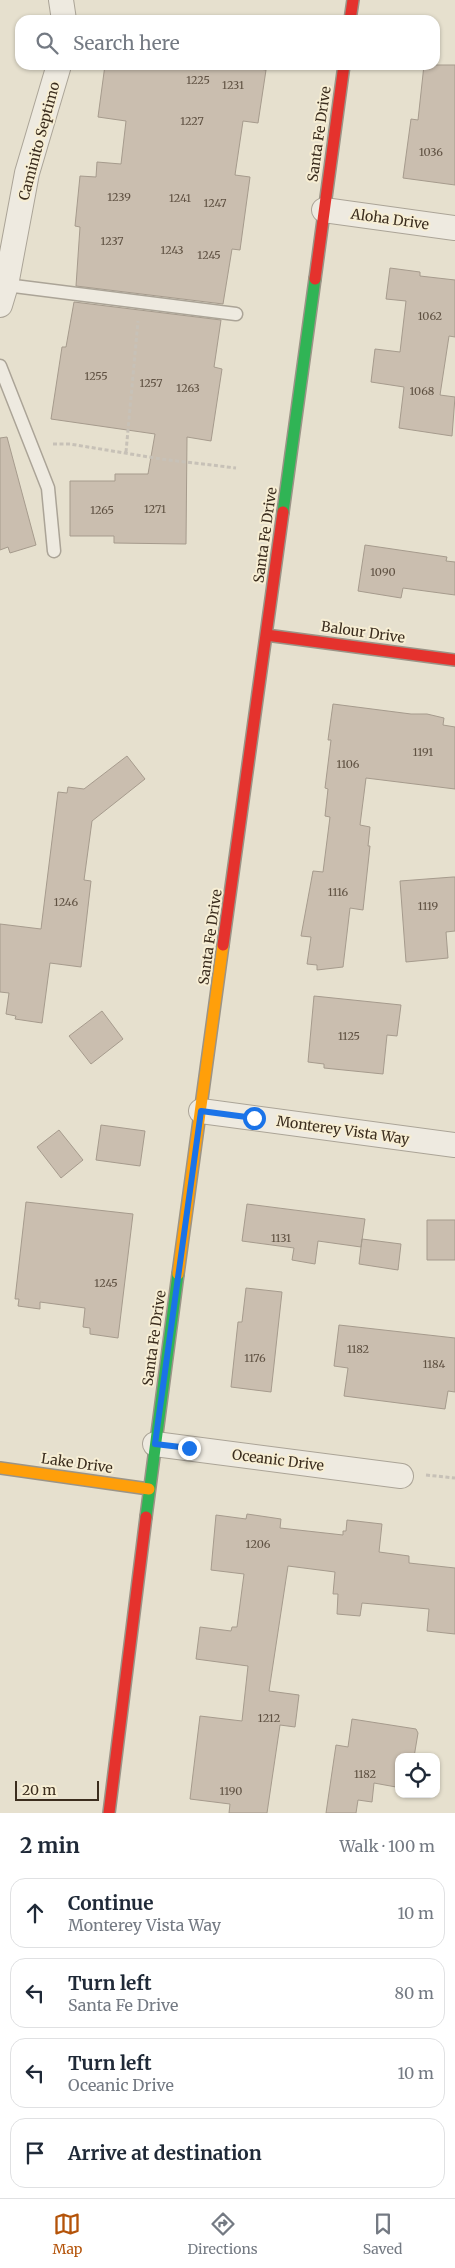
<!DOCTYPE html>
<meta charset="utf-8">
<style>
body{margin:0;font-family:Merriweather,serif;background:#f6f6f7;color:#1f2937}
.controls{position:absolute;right:15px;bottom:15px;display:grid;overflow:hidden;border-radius:10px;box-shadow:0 1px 4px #0004}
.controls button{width:45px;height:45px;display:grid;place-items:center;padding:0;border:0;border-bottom:1px solid #e0e1e3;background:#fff;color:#1f2937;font:25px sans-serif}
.scale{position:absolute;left:15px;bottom:12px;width:84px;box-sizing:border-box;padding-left:5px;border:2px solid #3b2d1e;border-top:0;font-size:14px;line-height:18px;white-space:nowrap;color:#3b2d1e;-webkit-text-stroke:4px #f7eed4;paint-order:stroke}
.stop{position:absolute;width:15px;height:15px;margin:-11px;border:4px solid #1a73e8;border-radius:50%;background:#fff}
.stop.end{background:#1a73e8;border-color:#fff;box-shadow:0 1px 5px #0008}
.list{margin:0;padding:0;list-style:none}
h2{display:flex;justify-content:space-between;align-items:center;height:65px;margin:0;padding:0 20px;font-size:21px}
h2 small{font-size:16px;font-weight:400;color:#747a83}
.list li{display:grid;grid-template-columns:32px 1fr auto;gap:15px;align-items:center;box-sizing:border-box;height:70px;margin:0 10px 10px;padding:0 10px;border:1px solid #e0e1e3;border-radius:15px}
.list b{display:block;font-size:19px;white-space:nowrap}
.list p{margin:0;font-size:16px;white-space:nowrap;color:#747a83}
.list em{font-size:16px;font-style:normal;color:#747a83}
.icon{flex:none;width:28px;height:28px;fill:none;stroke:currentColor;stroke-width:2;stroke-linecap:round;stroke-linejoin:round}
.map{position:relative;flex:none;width:455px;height:1813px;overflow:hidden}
.search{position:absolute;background:#fff;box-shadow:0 1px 4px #0004;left:15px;right:15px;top:15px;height:55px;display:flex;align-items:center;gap:12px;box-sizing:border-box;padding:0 18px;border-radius:15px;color:#747a83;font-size:19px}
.sheet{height:385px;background:#fff}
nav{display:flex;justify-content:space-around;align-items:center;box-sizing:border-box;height:70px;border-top:1px solid #e0e1e3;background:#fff;font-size:14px;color:#747a83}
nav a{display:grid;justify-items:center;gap:2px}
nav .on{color:#b45309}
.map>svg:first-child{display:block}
.building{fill:#cabeaf;stroke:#a69b8d}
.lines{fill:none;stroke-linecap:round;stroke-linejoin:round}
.lane-casing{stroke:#aba497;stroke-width:15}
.street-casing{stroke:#aba497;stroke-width:26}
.fast-casing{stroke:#9b9487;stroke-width:14}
.slow-casing{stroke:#9b9487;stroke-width:14}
.jam-casing{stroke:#9b9487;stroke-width:14}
.path{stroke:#c7c1b7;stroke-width:3;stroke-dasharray:4 2.5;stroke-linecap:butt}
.lane{stroke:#eeeae0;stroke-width:12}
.street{stroke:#eeeae0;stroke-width:24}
.fast{stroke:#30b455;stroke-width:11}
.slow{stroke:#ff9f0a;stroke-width:11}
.jam{stroke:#e5322d;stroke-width:11}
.route{stroke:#1a73e8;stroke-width:6}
.labels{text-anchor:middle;stroke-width:4;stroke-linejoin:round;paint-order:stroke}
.number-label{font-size:11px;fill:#5f5142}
.street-label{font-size:14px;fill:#3b2d1e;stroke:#f7eed4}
</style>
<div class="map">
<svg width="455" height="1813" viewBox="0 0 455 1813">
<rect width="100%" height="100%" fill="#e6e0ce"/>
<!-- building -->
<path class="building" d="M105,65H252V68L266,70L258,123L243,121L235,175L250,177L240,250L232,249L223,304L76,286L80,227L75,226L80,176L96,177L97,162L121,164L126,121L98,117Z
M424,65H455V185L403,178L411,119L418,120Z
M390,268L420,272V276L455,280V337L449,336L440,395L455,397L452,436L399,428L404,387L371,382L375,349L400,352L406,301L386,299Z
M74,302L221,320L214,367L222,369L211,441L187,437L186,544L114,543V536H70V481H115V474H148L155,434L51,419L62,347H66Z
M7,437L36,545L10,553L8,547L0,550V438Z
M365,545L447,557L446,561L455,562V595L403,588L401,598L358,591Z
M333,704L411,714H427L444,718L443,725L455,727V789L366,778L360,825L370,827L368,846H370L363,910L350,908L343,967L317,970V965L307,964L311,937L301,936L313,871L323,872L330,817L325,816L328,789L325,788L331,740H328Z
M127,756L145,779L92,821L84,880L91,881L81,967L50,963L42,1023L15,1019L16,1016L6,1014L9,993L0,992V924L41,929L58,792L67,793L68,787L84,789Z
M453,877H455V931L446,932L448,958L406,962L400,881Z
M314,996L401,1005L397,1036L387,1035L383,1074L324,1068V1064L308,1062Z
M102,1011L123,1039L91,1064L69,1036Z
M101,1125L145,1131L140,1166L96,1160Z
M59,1130L83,1160L61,1178L37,1147Z
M26,1202L133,1214L118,1338L90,1334V1328L83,1327L85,1308L40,1302V1309L18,1306L19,1299H15Z
M247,1204L365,1219L361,1247L318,1241L315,1264L292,1260L294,1248L242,1241Z
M427,1220H455V1260H427Z
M362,1239L401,1244L398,1270L359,1264Z
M246,1288L282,1292L271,1392L231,1387L238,1322H242Z
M339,1325L455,1338V1392L448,1391L445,1409L344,1396L348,1368L334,1366Z
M247,1514L281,1519L280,1528L343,1535V1531H346L347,1520L382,1524L379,1552L409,1556V1563L455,1568V1634L427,1631L429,1609L362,1603L360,1616L337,1614L338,1594H333L335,1572L288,1566L269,1691L299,1695L295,1727L280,1725L267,1813H229L230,1804L190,1799L200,1716L242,1721L248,1666L196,1659L200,1627L231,1631L232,1627H237L244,1574L211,1570L216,1515L246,1519Z
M352,1719L416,1729L418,1733L414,1757H399L396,1787L374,1783L372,1802L358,1800L356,1813H326L336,1745L348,1747Z"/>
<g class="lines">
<!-- lane casing -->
<g class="lane-casing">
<path id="lane" d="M6,285L236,314
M0,366L48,488L54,551"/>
</g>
<!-- street casing -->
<g class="street-casing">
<path id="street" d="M61,0L64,20
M324,210L455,228
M0,305L6,285L27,173L59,65
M201,1111L455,1145
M155,1444L401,1476"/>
</g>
<!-- fast casing -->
<g class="fast-casing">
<path id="fast" d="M283,512L315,279
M146,1517L178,1274"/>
</g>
<!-- slow casing -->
<g class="slow-casing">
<path id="slow" d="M178,1274L223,945
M0,1468L149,1489"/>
</g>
<!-- jam casing -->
<g class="jam-casing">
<path id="jam" d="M350,20L353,0
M315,279L344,65
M266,635L455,660
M223,945L283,512
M109,1813L146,1517"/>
</g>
<!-- path -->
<path class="path" d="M53,444H70L161,459L236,468
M126,452L138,321
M426,1475L455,1478"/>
<!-- lane -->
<use href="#lane" class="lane"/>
<!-- street -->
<use href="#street" class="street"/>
<!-- fast -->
<use href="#fast" class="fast"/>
<!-- slow -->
<use href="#slow" class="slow"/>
<!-- jam -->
<use href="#jam" class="jam"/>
</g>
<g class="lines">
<!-- route -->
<path class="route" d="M189,1448L155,1444L201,1111L254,1118"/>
</g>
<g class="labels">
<!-- number labels -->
<g class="number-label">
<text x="198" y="84">1225</text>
<text x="233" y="89">1231</text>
<text x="192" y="125">1227</text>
<text x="431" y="156">1036</text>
<text x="119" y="201">1239</text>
<text x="180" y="202">1241</text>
<text x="215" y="207">1247</text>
<text x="112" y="245">1237</text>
<text x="172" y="254">1243</text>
<text x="209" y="259">1245</text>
<text x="430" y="320">1062</text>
<text x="96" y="380">1255</text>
<text x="151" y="387">1257</text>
<text x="188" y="392">1263</text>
<text x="422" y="395">1068</text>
<text x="155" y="513">1271</text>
<text x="102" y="514">1265</text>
<text x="383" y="576">1090</text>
<text x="423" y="756">1191</text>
<text x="348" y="768">1106</text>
<text x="338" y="896">1116</text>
<text x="66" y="906">1246</text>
<text x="428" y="910">1119</text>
<text x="349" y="1040">1125</text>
<text x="281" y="1242">1131</text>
<text x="106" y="1287">1245</text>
<text x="358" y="1353">1182</text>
<text x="255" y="1362">1176</text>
<text x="434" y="1368">1184</text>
<text x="258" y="1548">1206</text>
<text x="269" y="1722">1212</text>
<text x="365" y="1778">1182</text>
<text x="231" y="1795">1190</text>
</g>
<!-- street labels -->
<g class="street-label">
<text transform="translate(319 134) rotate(-82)" y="5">Santa Fe Drive</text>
<text transform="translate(39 141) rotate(-75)" y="5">Caminito Septimo</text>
<text transform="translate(390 219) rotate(8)" y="5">Aloha Drive</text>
<text transform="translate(265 535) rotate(-82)" y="5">Santa Fe Drive</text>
<text transform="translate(363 632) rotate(8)" y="5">Balour Drive</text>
<text transform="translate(210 937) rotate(-82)" y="5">Santa Fe Drive</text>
<text transform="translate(343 1130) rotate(8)" y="5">Monterey Vista Way</text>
<text transform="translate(154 1338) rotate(-82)" y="5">Santa Fe Drive</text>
<text transform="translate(278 1460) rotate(7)" y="5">Oceanic Drive</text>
<text transform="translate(77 1463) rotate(8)" y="5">Lake Drive</text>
</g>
</g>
</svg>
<div class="controls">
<button><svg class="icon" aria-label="locate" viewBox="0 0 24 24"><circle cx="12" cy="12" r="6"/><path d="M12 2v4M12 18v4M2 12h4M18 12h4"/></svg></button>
</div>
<div class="scale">20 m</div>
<div class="stop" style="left:254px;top:1118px"></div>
<div class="stop end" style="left:189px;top:1448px"></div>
<div class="search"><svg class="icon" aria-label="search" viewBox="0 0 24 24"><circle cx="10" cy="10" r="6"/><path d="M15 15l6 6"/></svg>Search here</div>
</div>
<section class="sheet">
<h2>2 min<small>Walk · 100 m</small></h2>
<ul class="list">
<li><svg class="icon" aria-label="ahead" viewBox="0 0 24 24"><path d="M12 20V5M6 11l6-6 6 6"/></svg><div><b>Continue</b><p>Monterey Vista Way</p></div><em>10 m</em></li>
<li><svg class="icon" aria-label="left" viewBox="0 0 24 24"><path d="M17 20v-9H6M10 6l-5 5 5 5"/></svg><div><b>Turn left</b><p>Santa Fe Drive</p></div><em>80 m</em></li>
<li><svg class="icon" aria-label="left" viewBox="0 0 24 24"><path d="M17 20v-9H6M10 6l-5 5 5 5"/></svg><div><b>Turn left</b><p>Oceanic Drive</p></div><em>10 m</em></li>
<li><svg class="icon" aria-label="arrive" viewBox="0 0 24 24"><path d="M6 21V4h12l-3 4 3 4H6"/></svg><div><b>Arrive at destination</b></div></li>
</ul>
</section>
<nav>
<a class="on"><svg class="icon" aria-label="map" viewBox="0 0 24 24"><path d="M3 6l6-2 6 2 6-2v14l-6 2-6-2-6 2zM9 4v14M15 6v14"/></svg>Map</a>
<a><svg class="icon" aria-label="directions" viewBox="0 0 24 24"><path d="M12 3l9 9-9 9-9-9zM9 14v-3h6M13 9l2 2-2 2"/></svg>Directions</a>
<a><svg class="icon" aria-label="saved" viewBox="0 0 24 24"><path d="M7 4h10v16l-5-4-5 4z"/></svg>Saved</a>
</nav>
